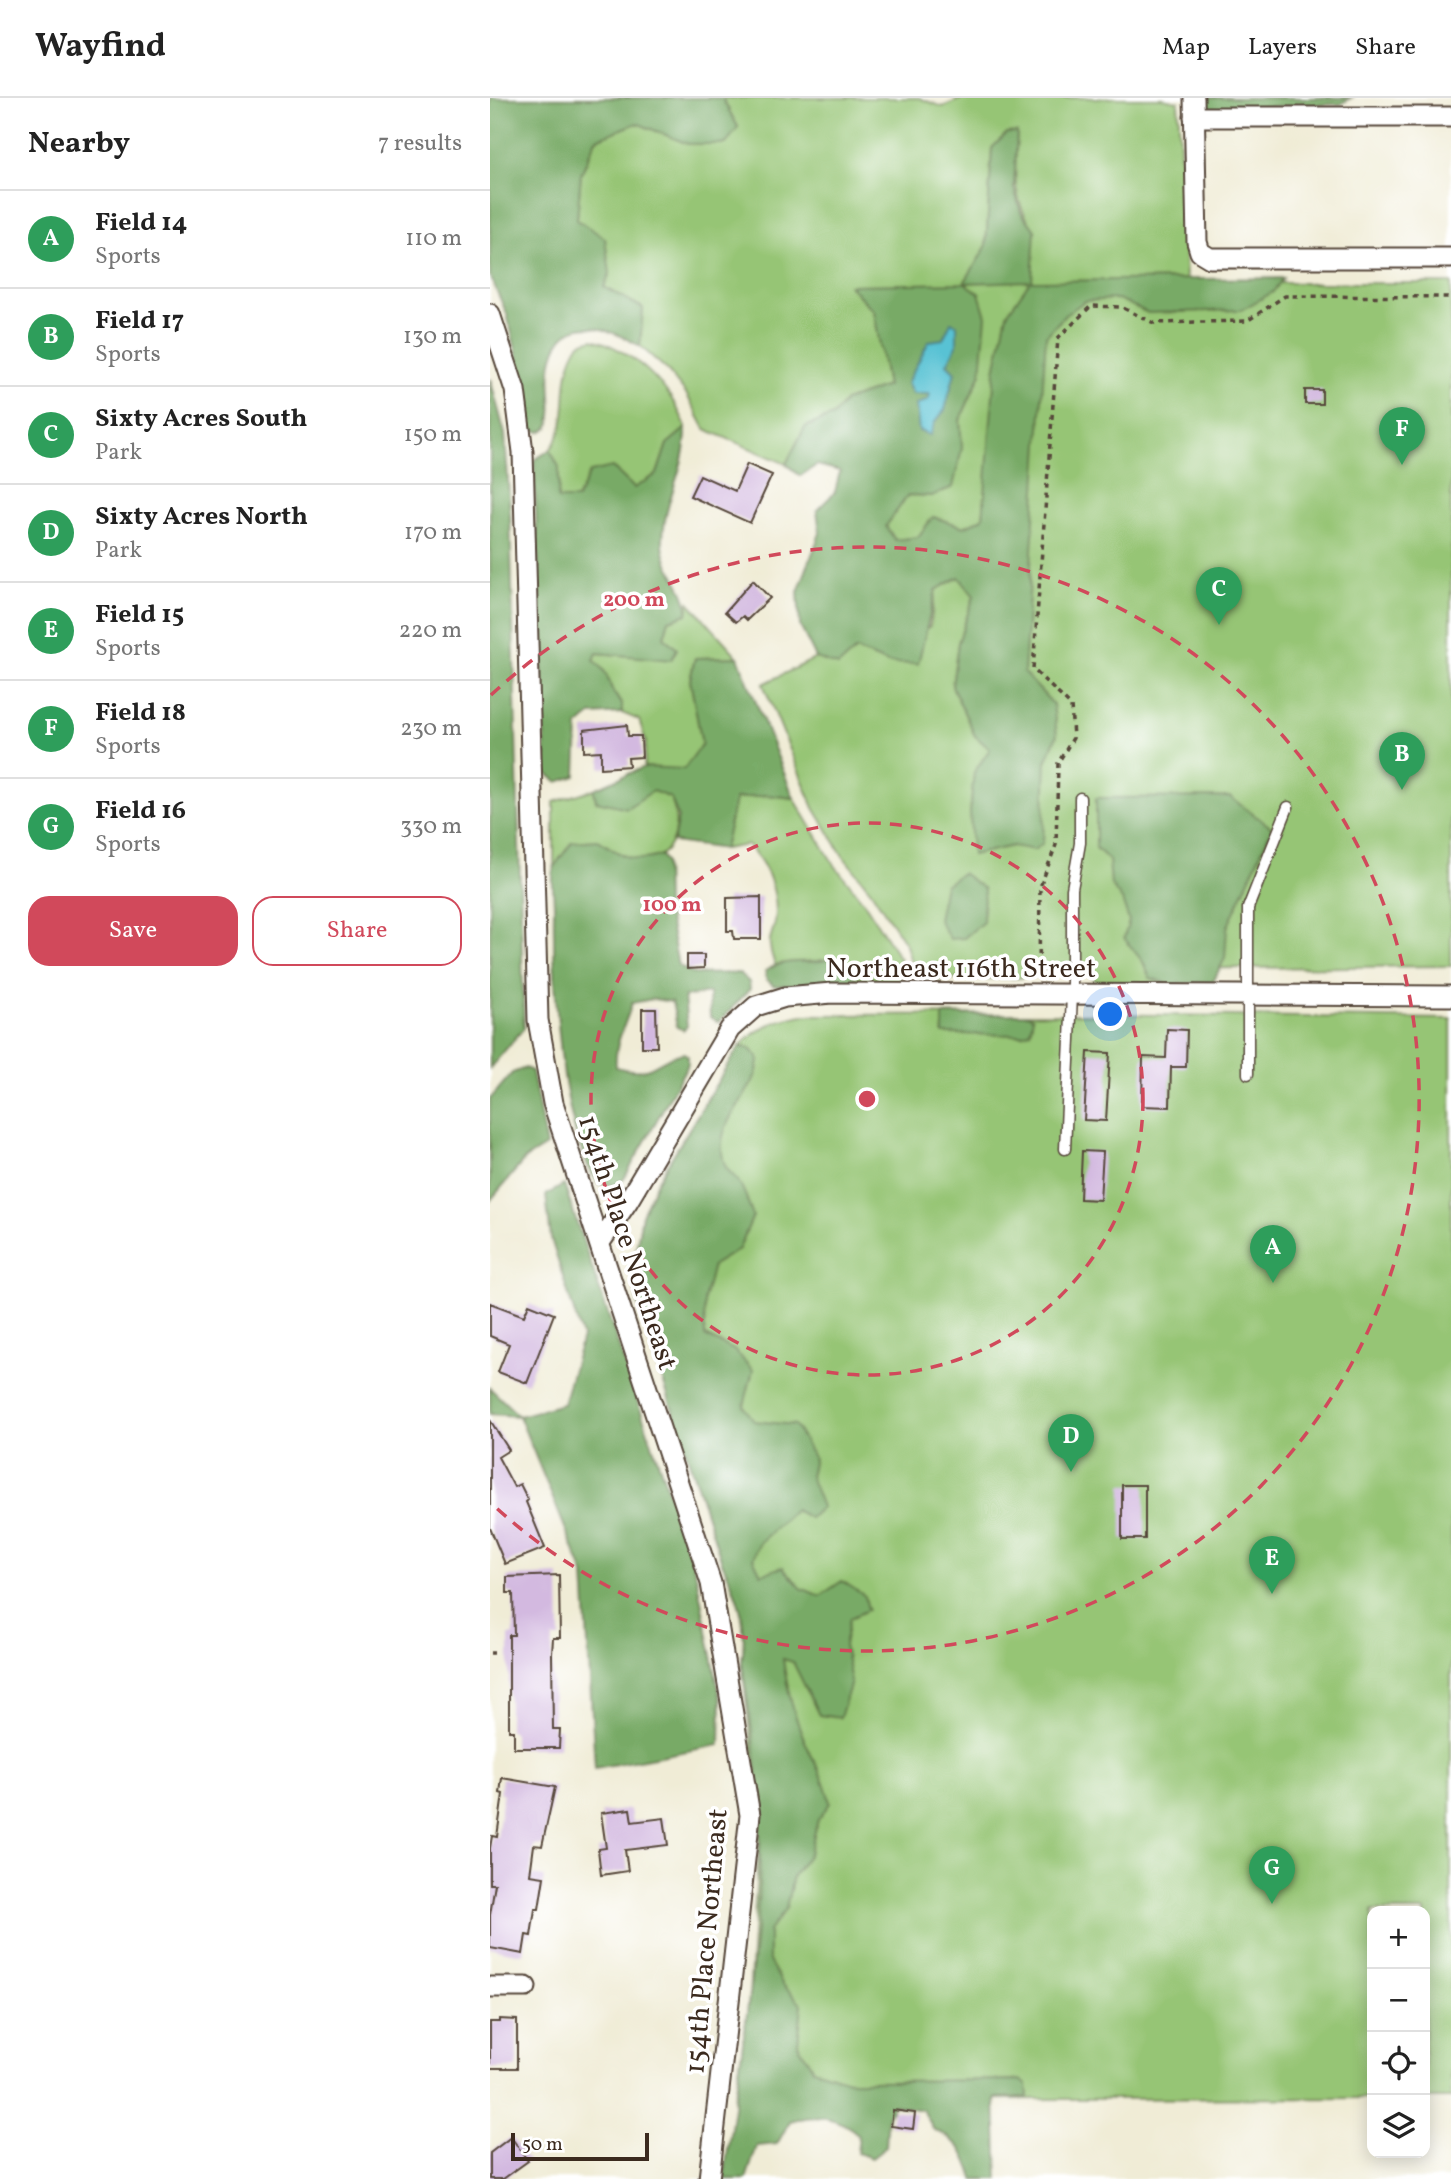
<!DOCTYPE html>
<meta charset="utf-8">
<style>
body{margin:0;font-family:Vollkorn,serif;background:#f6f6f6;color:#222}
.controls{position:absolute;right:21px;bottom:21px;display:grid;overflow:hidden;border-radius:14px;box-shadow:0 4px 18px #0003}
.controls button{width:63px;height:63px;display:grid;place-items:center;padding:0;border:0;border-bottom:2px solid #e0e0e0;background:#fff;color:#222;font:35px sans-serif}
.scale{position:absolute;left:21px;bottom:18px;width:138px;box-sizing:border-box;padding-left:7px;border:4px solid #3b2a1e;border-top:0;font-size:19px;line-height:24px;white-space:nowrap;color:#3b2a1e;-webkit-text-stroke:5px #fff;paint-order:stroke}
.you{position:absolute;left:621px;top:917px;width:24px;height:24px;margin:-18px;border:5px solid #fff;border-radius:50%;background:#1a73e8;box-shadow:0 0 0 10px #1a73e833}
.badge{display:grid;place-items:center;width:46px;height:46px;border-radius:50%;background:#d1495b;color:#fff;font-size:23px;font-weight:700}
.pin{position:absolute;translate:-50% -58px;filter:drop-shadow(0 2px 4px #0008)}
.pin::after{content:'';position:absolute;top:37px;width:24px;height:21px;background:inherit;clip-path:polygon(0 0,100% 0,50% 100%)}
.list{margin:0;padding:0;list-style:none}
h2{display:flex;justify-content:space-between;align-items:center;height:91px;margin:0;padding:0 28px;font-size:30px}
h2 small{font-size:23px;font-weight:400;color:#767676}
.list li{display:grid;grid-template-columns:46px 1fr auto;gap:21px;align-items:center;box-sizing:border-box;height:98px;padding:0 28px;border-top:2px solid #e0e0e0}
.list b{display:block;font-size:26px;white-space:nowrap}
.list p{margin:0;font-size:23px;white-space:nowrap;color:#767676}
.list em{font-size:23px;font-style:normal;color:#767676}
.actions{display:flex;gap:14px;padding:21px 28px}
.actions a{flex:1;padding:16px 0;border:2px solid #d1495b;border-radius:21px;text-align:center;font-size:24px;color:#d1495b}
.actions .main{background:#d1495b;color:#fff}
.icon{flex:none;width:38px;height:38px;fill:none;stroke:currentColor;stroke-width:2;stroke-linecap:round;stroke-linejoin:round}
.map{position:relative;flex:none;width:961px;height:2081px;overflow:hidden}
header{display:flex;align-items:center;gap:42px;box-sizing:border-box;height:98px;padding:0 35px;background:#fff;border-bottom:2px solid #e0e0e0}
header strong{font-size:33px}
nav{display:flex;gap:38px;margin-inline-start:auto;font-size:24px}
main{display:flex}
aside{flex:1;background:#fff}
.map>svg:first-child{display:block}
.green{fill:#96c574;stroke:#687849;stroke-width:2;fill-rule:evenodd}
.forest{fill:#78aa66;stroke:#5a6a42;stroke-width:2;fill-rule:evenodd}
.water{fill:#58c2d4;stroke:#4a7679;stroke-width:2}
.building{fill:#d3b9e0}
.lines{fill:none;stroke-linecap:round;stroke-linejoin:round}
.lane-casing{stroke:#56473a;stroke-width:13}
.street-casing{stroke:#56473a;stroke-width:23}
.path{stroke:#56473a;stroke-width:3.5;stroke-dasharray:5 5;stroke-linecap:butt}
.lane{stroke:#fff;stroke-width:10}
.street{stroke:#fff;stroke-width:19}
.ring{fill:none;stroke:#d1495b;stroke-width:3.5;stroke-dasharray:12 9}
.labels{text-anchor:middle;stroke-width:7;stroke-linejoin:round;paint-order:stroke}
.street-label{font-size:28px;fill:#3b2a1e;stroke:#fff}
.centre{fill:#d1495b;stroke:#fff;stroke-width:3.5}
.ring-label{font-size:21px;text-anchor:middle;font-weight:bold;fill:#d1495b;stroke:#fff;stroke-width:7;stroke-linejoin:round;paint-order:stroke}
</style>
<header>
<strong>Wayfind</strong>
<nav><a>Map</a><a>Layers</a><a>Share</a></nav>
</header>
<main>
<aside>
<h2>Nearby<small>7 results</small></h2>
<ul class="list">
<li><span class="badge" style="background:#2e9e5b">A</span><div><b>Field 14</b><p>Sports</p></div><em>110 m</em></li>
<li><span class="badge" style="background:#2e9e5b">B</span><div><b>Field 17</b><p>Sports</p></div><em>130 m</em></li>
<li><span class="badge" style="background:#2e9e5b">C</span><div><b>Sixty Acres South</b><p>Park</p></div><em>150 m</em></li>
<li><span class="badge" style="background:#2e9e5b">D</span><div><b>Sixty Acres North</b><p>Park</p></div><em>170 m</em></li>
<li><span class="badge" style="background:#2e9e5b">E</span><div><b>Field 15</b><p>Sports</p></div><em>220 m</em></li>
<li><span class="badge" style="background:#2e9e5b">F</span><div><b>Field 18</b><p>Sports</p></div><em>230 m</em></li>
<li><span class="badge" style="background:#2e9e5b">G</span><div><b>Field 16</b><p>Sports</p></div><em>330 m</em></li>
</ul>
<div class="actions"><a class="main">Save</a><a>Share</a></div>
</aside>
<div class="map">
<svg width="961" height="2081" viewBox="0 0 961 2081">
<rect width="100%" height="100%" fill="#fff"/>
<filter id="ink" filterUnits="userSpaceOnUse"><feTurbulence type="fractalNoise" baseFrequency=".0143" numOctaves="2"/><feDisplacementMap in="SourceGraphic" scale="14" xChannelSelector="R" yChannelSelector="G"/><feConvolveMatrix kernelMatrix="1 2 1 2 8 2 1 2 1" color-interpolation-filters="sRGB"/></filter>
<filter id="wash" filterUnits="userSpaceOnUse"><feTurbulence type="fractalNoise" baseFrequency=".00686" numOctaves="4" result="noise"/><feDisplacementMap in="SourceGraphic" scale="28" xChannelSelector="R" yChannelSelector="G"/><feGaussianBlur stdDeviation="1.57" result="paint"/><feColorMatrix in="noise" values="0 0 0 0 0 0 0 0 0 0 0 0 0 0 0 0 0 1.4 0 .05"/><feComposite in="paint" operator="in"/></filter>
<g filter="url(#wash)">
<rect width="100%" height="100%" fill="#f0ecd6"/>
<!-- green -->
<path class="green" d="M232,0H429L453,9L473,0H672L688,3L696,181L540,185H961V868L656,871L661,880L679,886L606,884L596,871L536,872L531,880L426,882L416,847L381,793L353,758L324,710L273,586L326,560L348,567L366,552L398,565L440,528L446,492L469,479L484,498L468,545L462,588L485,638L498,375L493,420L474,429L443,419L428,439L405,442L396,428L418,397L442,398L472,350L470,322L491,275L360,188L384,213L397,288L355,303L343,318L315,329L296,366L215,331L197,297L176,271L150,248L153,210L113,189L87,122L91,76L106,41L147,25L198,46L248,29ZM527,35C525,74 520,99 545,133L475,184L496,149L502,50Z
M103,241C144,253 182,289 196,330L177,346L167,376L144,390L122,369L87,401H68L69,370L60,352C87,317 64,284 90,245Z
M199,504L248,559L205,560L200,582L212,646L194,672L154,669L156,644L149,622L132,615V605C115,590 124,577 103,562L107,555L181,561L174,540L179,522L197,516Z
M104,691L106,703L163,693L181,700C194,735 179,771 137,761C126,758 119,747 109,743C102,741 90,744 82,744L64,771V704Z
M277,697L304,700L343,765L373,803L410,861L411,876L408,882H366L359,868L342,860C323,867 307,861 285,867C273,833 285,842 286,815C286,789 276,764 257,747L234,751L245,701Z
M600,916L961,921V2000H935V1813H882V2000L244,2002L258,1915L270,1729L252,1564C258,1525 249,1499 232,1464L146,1199L145,1158L152,1117L167,1084L249,949C269,928 286,922 313,917Z"/>
<!-- forest -->
<path class="forest" d="M0,0H232L248,29L236,46H198L147,25L106,41L91,76L87,122L115,140L120,175L114,189L153,210L150,248C115,228 70,211 61,269C58,289 65,309 59,329L51,334L42,332L39,326L33,281L17,216L0,178Z
M715,0H861L851,6L715,11Z
M527,34L524,90L531,114L545,132L542,183L793,180L783,194L751,212L658,215L628,201L595,203L575,217L556,238L534,575L563,606L567,637L556,664L553,745L544,752L523,748L482,757L480,714L484,674L500,651L485,638L462,588L468,545L484,498L469,479L446,492L428,566L398,565L366,552L348,568L326,560L310,528L308,494L330,435L327,412L345,394L350,373L327,367L310,378L296,366L315,329L343,318L355,303L397,288L384,213L359,187L474,185L496,149L502,50L517,35ZM540,183L517,216L505,273L493,420L474,429L443,419L428,439L405,442L396,428L418,397L442,398L463,389L472,350L470,322L491,275L496,218L489,195L475,185Z
M0,280L15,336L20,413L34,930L0,970Z
M196,330C197,370 172,405 173,446C174,472 200,492 197,516L179,522L174,539L187,551L181,562L107,555L104,562C124,578 115,590 132,605V615L101,617L88,628L86,678L68,684L56,675L44,362L60,352L69,369L68,401H87L100,374L122,369L144,390L167,376L177,346Z
M248,559L304,700L277,697L245,701L234,751L183,744L188,719L181,700L163,693L137,710L106,703L104,691L154,669L194,671L212,646L200,582L205,560Z
M740,699L782,730L737,830L735,860L723,884L679,886L660,880L653,864L634,840L639,823L632,802L621,787L619,762L606,750V700Z
M108,742C130,757 144,767 171,757L175,764L176,806L188,867L204,876L249,875L259,884L260,891L229,924L220,919L219,895L194,899L197,928L194,932L187,929L182,904L163,901L142,905C135,929 124,944 126,969C165,980 162,961 194,955L198,958V966L134,1081L124,1087L109,1086C68,1033 63,877 64,809C64,798 61,782 64,771C67,762 77,752 82,744Z
M472,775L494,791L493,824L474,840L460,841L448,821L455,787Z
M342,860L359,868L366,882L284,888L277,882L275,873C301,857 317,869 342,860Z
M538,916L543,920L540,934L532,937L453,936V917Z
M249,949L259,950L269,960C269,994 228,1016 232,1055C233,1070 240,1073 248,1083C255,1092 259,1108 263,1118L249,1151L223,1167L214,1202L215,1238L244,1252L263,1272L254,1308L264,1323L305,1327L324,1361L320,1378L332,1409L320,1420L305,1412L270,1444L263,1460L271,1476L293,1469L311,1490L330,1498L352,1483L375,1498L378,1512L360,1520L354,1547L361,1584L350,1620L329,1617L303,1564L293,1561C297,1591 305,1622 318,1650C327,1670 336,1684 340,1705L328,1722L319,1756L303,1778L296,1810L279,1833V1863L293,1887L312,1906L308,1946L323,1971L362,1983L530,1982L537,1987L538,1999L505,2000L508,2081H484C476,2055 470,2043 444,2032L433,2012L403,2007L398,2017L396,2049L382,2060L367,2055L369,2037C348,2018 327,2016 300,2023L287,2046L267,2048L256,2081H234C249,1964 272,1846 270,1728C270,1673 259,1618 252,1564C258,1525 249,1499 232,1464L146,1199L145,1158L152,1117L167,1084Z
M35,970L42,973L56,1048L35,1061L0,1103V1001L22,975Z
M74,1087L205,1472L231,1603L230,1647L105,1670L94,1476L29,1318L0,1316V1290L29,1318L73,1306L92,1239L61,1141L56,1097Z"/>
<!-- water -->
<path class="water" d="M461,224L467,227V247L457,266L465,274L455,312L445,324L440,337L429,333L426,307L438,302L440,296H423L417,285L439,243L453,241Z"/>
<g id="blocks">
<!-- building -->
<path class="building" d="M815,292H832V306H815Z
M257,366L282,377L260,425L200,398L210,377L245,393Z
M263,482L280,500L257,522L253,518L246,524L235,514Z
M137,627L138,638H151L152,659L138,660L139,668L111,670V653L94,654V632Z
M271,799V841H244L243,833H237V800Z
M197,857H214V870L197,871Z
M152,911H166L167,949H152Z
M677,931L697,932L696,969H681L680,1009L652,1008L653,959L676,960Z
M598,954L620,955L616,1023L594,1022Z
M592,1053L613,1054L610,1102L590,1101Z
M0,1205L34,1218L39,1206L64,1216L37,1285L8,1274L19,1246L0,1238Z
M0,1322L19,1352L8,1359L24,1389L30,1386L38,1402L36,1404L55,1450L15,1466L0,1430Z
M632,1387H655V1441H632Z
M69,1477L70,1540H63L62,1556L63,1631H70L69,1650H24V1633H19V1537H24L23,1495H17V1479Z
M12,1680L65,1689L52,1748L44,1747L40,1777L54,1779L49,1811H45L41,1838L36,1837L33,1856L0,1850V1817L5,1786H0V1750L2,1738L7,1739L13,1696L10,1695Z
M140,1711L142,1724L174,1720L178,1747L135,1752L138,1773L111,1777L108,1751L116,1750L111,1715Z
M9,1921L27,1922V1970H0V1924H9Z
M403,2012L425,2015L423,2031L401,2028Z
M21,2039L38,2063L13,2081H0V2055Z"/>
</g>
</g>
<g filter="url(#ink)">
<use href="#blocks" fill-opacity="0" stroke="#56473a" stroke-width="2"/>
<g class="lines">
<!-- lane casing -->
<g class="lane-casing">
<path id="lane" d="M758,976V810L798,709
M575,1051L582,897V791L590,745V700"/>
</g>
<!-- street casing -->
<g class="street-casing">
<path id="street" d="M704,0L707,144L710,154L720,160H961
M704,19H961
M0,216L25,292L33,354L48,922L63,1005L221,1485L260,1717L219,2081
M111,1143L138,1103L240,931L266,908L295,899L342,895L961,898
M0,1889H36"/>
</g>
<!-- path -->
<path class="path" d="M549,877L550,789L566,747L568,665L583,640L581,608L543,571L568,240L601,208L631,209L664,225L757,223L795,198L961,199
M0,1491H1
M0,1555H4"/>
<!-- lane -->
<use href="#lane" class="lane"/>
<!-- street -->
<use href="#street" class="street"/>
</g>
</g>
<!-- distance rings -->
<g class="ring">
<circle cx="377" cy="1001" r="276"/>
<path d="M1 597A552 552 0 1 1 1 1405"/>
</g>
<g class="labels">
<!-- street labels -->
<g class="street-label">
<text x="471" y="879">Northeast 116th Street</text>
<text transform="translate(139 1144) rotate(72)" y="10">154th Place Northeast</text>
<text transform="translate(215 1843) rotate(-85)" y="10">154th Place Northeast</text>
</g>
</g>
<circle cx="377" cy="1001" r="10" class="centre"/>
<g class="ring-label">
<text x="144" y="508">200 m</text>
<text x="182" y="813">100 m</text>
</g>
</svg>
<div class="controls">
<button>+</button>
<button>−</button>
<button><svg class="icon" aria-label="locate" viewBox="0 0 24 24"><circle cx="12" cy="12" r="6"/><path d="M12 2v4M12 18v4M2 12h4M18 12h4"/></svg></button>
<button><svg class="icon" aria-label="layers" viewBox="0 0 24 24"><path d="M12 4l9 5-9 5-9-5zM3 14l9 5 9-5"/></svg></button>
</div>
<div class="scale">50 m</div>
<div class="you"></div>
<div class="pin badge" style="left:783px;top:1185px;background:#2e9e5b">A</div>
<div class="pin badge" style="left:912px;top:692px;background:#2e9e5b">B</div>
<div class="pin badge" style="left:729px;top:527px;background:#2e9e5b">C</div>
<div class="pin badge" style="left:581px;top:1374px;background:#2e9e5b">D</div>
<div class="pin badge" style="left:782px;top:1496px;background:#2e9e5b">E</div>
<div class="pin badge" style="left:912px;top:367px;background:#2e9e5b">F</div>
<div class="pin badge" style="left:782px;top:1806px;background:#2e9e5b">G</div>
</div>
</main>
